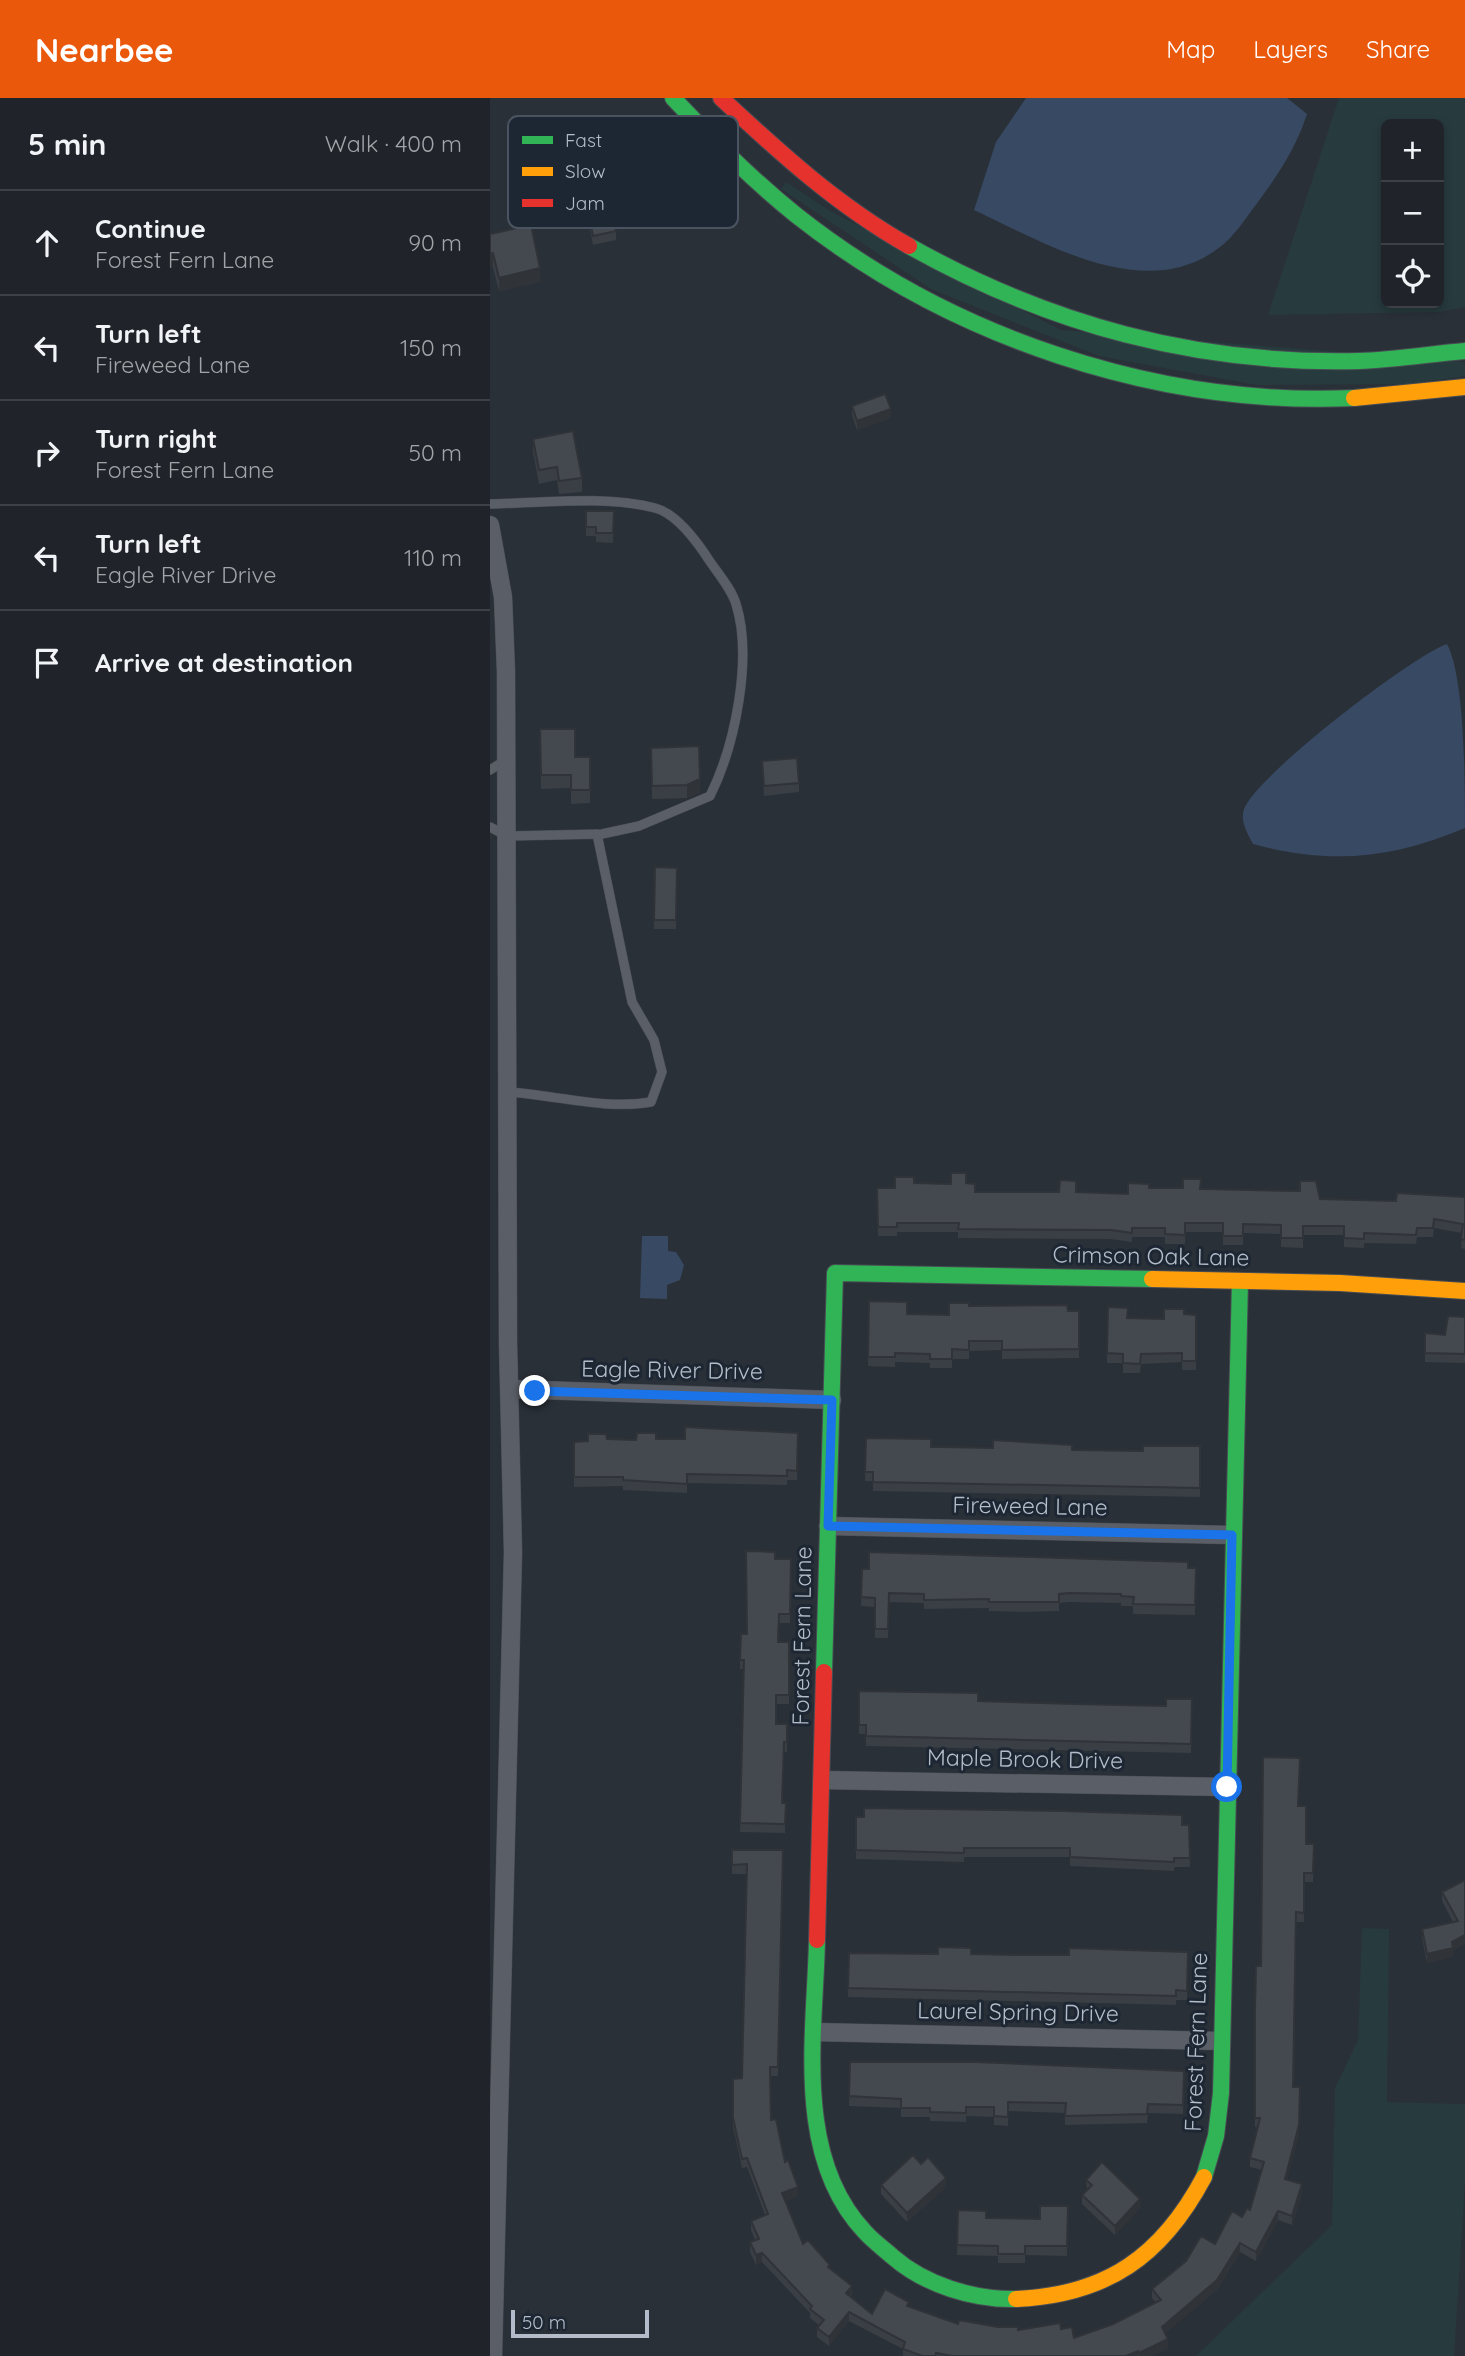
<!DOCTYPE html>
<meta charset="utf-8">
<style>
body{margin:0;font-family:Quicksand,sans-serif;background:#2d3036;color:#f1f3f6}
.controls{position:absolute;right:21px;top:21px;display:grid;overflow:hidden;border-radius:10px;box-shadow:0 4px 10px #0003}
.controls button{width:63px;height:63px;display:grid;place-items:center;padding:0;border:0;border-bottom:2px solid #3d4147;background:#20242a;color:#f1f3f6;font:35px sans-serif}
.scale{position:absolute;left:21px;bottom:18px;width:138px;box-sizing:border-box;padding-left:7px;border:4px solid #b4bcc9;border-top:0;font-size:19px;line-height:24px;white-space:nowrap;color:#b4bcc9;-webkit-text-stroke:5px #1d2633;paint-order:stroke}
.stop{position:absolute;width:21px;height:21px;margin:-16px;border:5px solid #1a73e8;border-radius:50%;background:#fff}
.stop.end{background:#1a73e8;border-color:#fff;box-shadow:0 2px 7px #0008}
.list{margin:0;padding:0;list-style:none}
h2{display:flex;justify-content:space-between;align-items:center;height:91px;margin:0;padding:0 28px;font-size:30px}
h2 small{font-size:23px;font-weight:400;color:#a2a4a8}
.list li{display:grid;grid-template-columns:46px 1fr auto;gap:21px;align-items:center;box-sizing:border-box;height:105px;padding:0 28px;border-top:2px solid #3d4147}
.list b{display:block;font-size:26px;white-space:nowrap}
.list p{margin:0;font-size:23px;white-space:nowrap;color:#a2a4a8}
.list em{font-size:23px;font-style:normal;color:#a2a4a8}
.icon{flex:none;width:38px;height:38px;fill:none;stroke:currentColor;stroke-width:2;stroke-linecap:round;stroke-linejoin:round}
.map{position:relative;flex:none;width:975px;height:2258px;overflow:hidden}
header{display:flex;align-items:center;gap:42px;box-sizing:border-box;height:98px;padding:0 35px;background:#ea580c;color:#fff}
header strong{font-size:33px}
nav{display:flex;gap:38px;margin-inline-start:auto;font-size:24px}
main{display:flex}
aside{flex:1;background:#20242a}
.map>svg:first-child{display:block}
.green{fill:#273a3e;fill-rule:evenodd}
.water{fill:#384963}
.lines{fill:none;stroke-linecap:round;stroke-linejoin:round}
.lane-casing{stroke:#484c53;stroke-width:10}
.street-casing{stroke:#484c53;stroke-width:19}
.fast-casing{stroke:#484c53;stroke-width:18}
.slow-casing{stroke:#484c53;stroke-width:18}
.jam-casing{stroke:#484c53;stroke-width:18}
.lane{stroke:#5a5e66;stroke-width:9}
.street{stroke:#5a5e66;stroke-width:18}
.fast{stroke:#30b455;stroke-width:16}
.slow{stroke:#ff9f0a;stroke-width:16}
.jam{stroke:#e5322d;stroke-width:16}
.wall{fill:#3a3f45}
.shaded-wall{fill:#303338}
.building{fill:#444950;stroke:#303338;stroke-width:2}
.route{stroke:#1a73e8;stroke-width:9}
.labels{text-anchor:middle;stroke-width:6;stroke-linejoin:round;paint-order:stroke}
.street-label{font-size:23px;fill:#b4bcc9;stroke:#1d2633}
.key{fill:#1d2633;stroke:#4a5360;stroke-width:2}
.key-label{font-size:19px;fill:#b4bcc9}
</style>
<header>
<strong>Nearbee</strong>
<nav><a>Map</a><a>Layers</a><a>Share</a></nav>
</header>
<main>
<aside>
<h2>5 min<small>Walk · 400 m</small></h2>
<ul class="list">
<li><svg class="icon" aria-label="ahead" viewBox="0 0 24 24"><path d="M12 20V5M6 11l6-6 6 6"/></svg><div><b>Continue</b><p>Forest Fern Lane</p></div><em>90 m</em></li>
<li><svg class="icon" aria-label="left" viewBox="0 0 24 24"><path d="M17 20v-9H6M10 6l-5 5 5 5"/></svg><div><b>Turn left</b><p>Fireweed Lane</p></div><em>150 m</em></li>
<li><svg class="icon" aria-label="right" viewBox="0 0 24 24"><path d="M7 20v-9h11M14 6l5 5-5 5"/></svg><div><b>Turn right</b><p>Forest Fern Lane</p></div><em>50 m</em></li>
<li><svg class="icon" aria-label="left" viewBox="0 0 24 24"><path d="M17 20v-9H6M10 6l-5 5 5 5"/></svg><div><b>Turn left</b><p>Eagle River Drive</p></div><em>110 m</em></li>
<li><svg class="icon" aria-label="arrive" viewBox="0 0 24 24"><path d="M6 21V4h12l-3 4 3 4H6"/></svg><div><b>Arrive at destination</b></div></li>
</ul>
</aside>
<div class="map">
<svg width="975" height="2258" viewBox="0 0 975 2258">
<rect width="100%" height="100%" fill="#2a3038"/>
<!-- green -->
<path class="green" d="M849,0H975V209L949,214L778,217ZM949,26V205H896V26Z
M296,84L340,113L571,232L975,264V278L920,286L767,287L609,258L441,191L291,91Z
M872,1830L899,1831L897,2004L975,2006V2085L964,2258H706L842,2127L845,1990L868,1942Z"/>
<!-- water -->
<path class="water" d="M536,0H797L817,16C806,50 789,75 768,104C757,118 745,138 730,149C656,207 555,145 484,112L506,44Z
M957,546C975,579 975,687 975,730C902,761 840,767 763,746C757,735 750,723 754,711C767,677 922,558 957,546Z
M152,1138H178V1153L186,1154L194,1167L190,1182L177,1187V1201L150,1200Z"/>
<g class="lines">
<!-- lane casing -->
<g class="lane-casing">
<path id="lane" d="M0,406C50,405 117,397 165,410C185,415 204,440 215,456C224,471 241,489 246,506C263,560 245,648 220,698L149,728L112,736L17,738L0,729
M0,672L16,662
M17,994C65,997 115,1012 161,1004L172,974L164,942L142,904L107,736"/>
</g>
<!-- street casing -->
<g class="street-casing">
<path id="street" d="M0,427L13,499L16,574L18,1245L23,1454L3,2258
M21,1291L342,1302
M338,1428L742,1437
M332,1682L737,1689
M324,1934L730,1943"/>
</g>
<!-- fast casing -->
<g class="fast-casing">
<path id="fast" d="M183,0C222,41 261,81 306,117C460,239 667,309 864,300
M419,148C560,227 707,267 869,263C904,262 940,256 975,253
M334,1574L345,1175L662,1181
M327,1842C325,1936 303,2058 375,2134C383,2143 394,2151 403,2159C435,2187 484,2202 526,2201
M714,2079L726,2038L731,1995L750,1183"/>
</g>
<!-- slow casing -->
<g class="slow-casing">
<path id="slow" d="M864,300L975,289
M662,1181L850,1185L975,1193
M526,2201C617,2197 672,2158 714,2079"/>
</g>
<!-- jam casing -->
<g class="jam-casing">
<path id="jam" d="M231,0C290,55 348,108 419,148
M327,1842L334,1574"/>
</g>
<!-- lane -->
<use href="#lane" class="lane"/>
<!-- street -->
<use href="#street" class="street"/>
<!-- fast -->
<use href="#fast" class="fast"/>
<!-- slow -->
<use href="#slow" class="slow"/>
<!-- jam -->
<use href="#jam" class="jam"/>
</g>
<!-- wall -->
<path class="wall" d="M98,112L126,133V142L103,147L98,121Z
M0,136L50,184L9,193L3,169Z
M362,308L401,320L367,332L362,317Z
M43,341L92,380V394L69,396L67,382L49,386L43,354Z
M96,413H124L123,445L106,444V438H96Z
M50,631L85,659H100V705L81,706V690L51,691Z
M161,650L210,695L197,700L162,701Z
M272,663L309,685V694L274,698Z
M165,769L187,770L186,831H164Z
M424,1085H476L485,1094H586L638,1096L659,1090L711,1091L830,1101L906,1103L975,1099V1151L971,1150L972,1135L944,1130L943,1139H927L926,1146L874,1145V1150L854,1149V1137H813V1150L791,1149V1136L753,1135V1147H733V1134H695V1146H675V1139H642V1144L621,1141L468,1140V1134H407V1138H388L387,1090H405Z
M379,1203L417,1216L459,1217L479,1208L589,1213V1260L512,1261V1252L479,1253V1261H462V1270H440V1265L405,1264V1269L378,1268Z
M618,1209L638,1220L674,1221L694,1216L706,1217V1272H692V1264L651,1266L650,1275H633V1265H617Z
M975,1219V1265L935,1264V1235L955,1237Z
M308,1335L307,1382H297V1387L197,1385V1395L133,1392V1388L84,1389V1344L117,1341H195Z
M376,1340L441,1349L582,1352L653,1353L710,1348V1399L383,1393V1383H375Z
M285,1461H301L300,1525H289L288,1544H299V1606H286V1626H297V1654H294L292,1705H296L295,1735L250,1734L254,1571H250V1562L257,1536Z
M706,1470L705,1517L643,1516V1508H631V1505L579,1504L569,1505V1513L534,1514L499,1513V1510L434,1511V1505L399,1504L398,1540H385V1509L371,1508L372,1471Z
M369,1593L488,1603L584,1606L676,1608L702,1601L701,1655L376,1648V1636H369Z
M808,1708L816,1746H824L823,1784H814V1824H806L804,1989L809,2036L797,2081L812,2095L802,2127L788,2122L766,2163L750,2154L727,2192L675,2235L678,2250L662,2258H413V2251L359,2223L339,2248L327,2239V2230L329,2227L320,2220V2215L272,2164L266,2167L260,2154V2144L265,2142L261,2132V2123L275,2117L257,2069L252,2070L243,2029V1981L252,1980L257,1776H242V1752H293L288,1978H280L281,2022L295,2064L308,2098L295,2103L313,2146L340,2171L362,2197L361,2199L382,2216L419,2209L468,2226L528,2232L571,2231L584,2240L623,2226L666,2205L662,2200V2191L725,2146L760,2112L772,2072L760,2069V2060L768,2029H765V1910L771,1868Z
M366,1719L699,1727L700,1769H684V1773L580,1768V1759H474V1764L366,1761Z
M975,1782L963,1853V1859L937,1865L932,1840V1831L963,1824L952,1803V1794Z
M698,1854L697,1902H686V1907L358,1899L359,1855L579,1857Z
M360,1964L694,1973L693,2016L658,2015L657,2025L575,2027V2015L518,2013V2028L504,2027V2019L476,2018V2024L440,2023V2019H411V2010L359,2008Z
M431,2066L456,2089L417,2124L391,2096V2087Z
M596,2082L650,2110L625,2137L592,2106V2097L597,2092Z
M578,2108L577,2158L535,2157V2165H508V2158L467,2157L468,2112L496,2120L550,2121Z"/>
<!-- shaded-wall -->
<path class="shaded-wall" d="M3,155V169H0V156Z
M50,170V184L9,193V180Z
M401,311V320L367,332V323Z
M210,681V695L197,700V687Z
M975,1837V1846L963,1853V1859L937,1865V1856Z
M810,1989L809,2036L795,2090V2081Z
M456,2080V2089L417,2124V2115Z
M812,2086V2095L802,2127V2118Z
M308,2089V2098L292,2104V2095Z
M650,2101V2110L625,2137V2128Z
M788,2113V2122L766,2163V2154Z
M750,2145V2154L727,2192L672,2238V2229Z
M272,2155V2164L266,2167V2157Z
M362,2188V2197L356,2204V2195Z
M359,2214V2223L339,2248V2239Z
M678,2241V2250L662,2258H649V2255Z
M648,2253V2258H636Z"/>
<!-- building -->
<path class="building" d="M121,108L126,133L103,138L98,112Z
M41,127L50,170L9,180L3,155L0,156V136Z
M395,296L401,311L367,323L362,308Z
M83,333L92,380L69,383L67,369L49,372L43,341Z
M96,413H124L123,435H106V429H96Z
M50,631H85V659H100V692H81V677H51Z
M209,648L210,681L197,687L162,688L161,650Z
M307,660L309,685L274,688L272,663Z
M165,769L187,770L186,822H164Z
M461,1075H476V1085L485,1086V1094H569L570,1082L586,1083V1094L638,1096V1085L659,1086V1090H693V1081H711L710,1091H714L810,1093V1083H826L830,1101L906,1103L907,1095L975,1099V1142L971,1141L973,1126L944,1121L943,1130H927L926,1137L874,1135V1141L854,1140V1128H813V1140H791V1127L753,1126V1138H733V1125H695V1137L675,1136V1130H642V1135L621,1132L468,1131L469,1125H407V1129H388L387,1090H405V1079H424V1085L461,1086Z
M379,1203L417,1204V1216L459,1217V1205H479V1208L577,1207L578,1213H589V1251L512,1252V1243H479V1252L462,1251V1261H440V1256L405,1255V1259H378Z
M618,1209L638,1210L637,1220L674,1221V1211H694V1216L706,1217V1263H692V1255L651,1256L650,1266L633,1265V1256L617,1255Z
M958,1218L975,1219V1256L935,1255V1235L955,1237Z
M195,1329L308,1335L307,1373L297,1372V1378L197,1376V1386L133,1382V1379H84V1344L98,1343V1336H116L117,1341L146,1342L147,1335H166V1341H195Z
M376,1340L441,1341V1349H450L503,1350V1342L582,1347V1352L653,1353V1348H710V1390L383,1384V1374H375Z
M256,1453L285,1454V1461H301L300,1516H289L288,1544H299V1597H286V1626H297V1644H294L292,1705H296L295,1726L250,1725L254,1562H250L251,1536H257Z
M379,1454L698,1464V1470H706L705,1507L643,1506L644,1499L631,1498V1496L579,1495L569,1496V1504H499V1501L434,1502V1496L399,1495L398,1531H385V1500L371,1499L372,1471H379Z
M369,1593L488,1595V1603L584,1606L676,1608V1601H702L701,1646L376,1638V1627H369Z
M773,1659L810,1660L808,1708H816V1746H824L823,1775H814V1815L806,1814L803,1989H810L809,2027L795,2081L812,2086L802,2118L788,2113L766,2154L750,2145L727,2182L672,2229L678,2241L649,2255L648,2253L636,2258H462L446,2255L445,2258H432L413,2251L415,2244L359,2214L339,2239L327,2230L334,2222L320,2211L322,2208L272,2155L266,2157L260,2144L269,2141L261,2123L278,2116L257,2060L252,2061L243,2020V1981L252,1980L257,1766L242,1767V1752H293L288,1969H280L281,2022L286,2021L295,2064L298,2062L308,2089L292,2095L313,2146L318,2142L340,2167L338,2169L362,2188L356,2195L382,2216L395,2191L419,2204L417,2208L468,2226L469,2222L508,2229H528V2232L570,2225L571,2231L582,2229L584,2240L623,2226L671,2202L662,2191L696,2163L711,2138L725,2146L742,2113L752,2119L757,2110L760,2112L774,2064L760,2060L770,2020H765V1910L766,1868H771Z
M374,1710L573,1713L692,1717V1727H699L700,1760H684V1764L580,1759V1750H474V1755L366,1752V1719H374Z
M975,1782V1837L962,1844L963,1850L937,1856L932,1831L968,1823L952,1794Z
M448,1849L481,1850V1856L534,1857H579V1850L698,1854L697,1893L686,1892V1898L358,1890L359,1855L448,1856Z
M360,1964H486L694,1973L693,2007L658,2006L657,2016L575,2018L576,2005L518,2004V2019L504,2018V2009H476V2015L440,2014V2010H411V2001L359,1998Z
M423,2057L431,2066L438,2059L456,2080L417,2115L391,2087Z
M612,2064L650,2101L625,2128L592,2097L602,2087L596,2082Z
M550,2108H578L577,2148H535V2156H508V2148L467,2147L468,2112L496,2113V2120L550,2121Z"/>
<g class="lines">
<!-- route -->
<path class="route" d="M45,1293L342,1302L338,1428L742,1437L737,1689"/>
</g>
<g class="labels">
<!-- street labels -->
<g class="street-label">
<text transform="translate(661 1158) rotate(1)" y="8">Crimson Oak Lane</text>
<text transform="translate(182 1272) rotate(1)" y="8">Eagle River Drive</text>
<text transform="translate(540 1408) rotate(1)" y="8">Fireweed Lane</text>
<text transform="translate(312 1538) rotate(-89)" y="8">Forest Fern Lane</text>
<text transform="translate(535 1661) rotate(1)" y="8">Maple Brook Drive</text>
<text transform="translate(528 1914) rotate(1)" y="8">Laurel Spring Drive</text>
<text transform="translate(706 1944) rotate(-88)" y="8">Forest Fern Lane</text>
</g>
</g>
<!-- legend -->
<rect x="18" y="18" width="230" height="112" rx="10" class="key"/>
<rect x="32" y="38" width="31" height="8" fill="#30b455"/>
<rect x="32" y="69" width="31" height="9" fill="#ff9f0a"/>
<rect x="32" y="101" width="31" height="8" fill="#e5322d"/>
<g class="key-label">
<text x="75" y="49">Fast</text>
<text x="75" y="80">Slow</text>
<text x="75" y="112">Jam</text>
</g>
</svg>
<div class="controls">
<button>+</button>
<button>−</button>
<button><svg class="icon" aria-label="locate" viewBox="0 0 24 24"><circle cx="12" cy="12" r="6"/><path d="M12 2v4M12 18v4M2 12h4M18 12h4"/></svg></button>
</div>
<div class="scale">50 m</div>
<div class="stop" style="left:737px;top:1689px"></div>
<div class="stop end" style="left:45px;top:1293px"></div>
</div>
</main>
